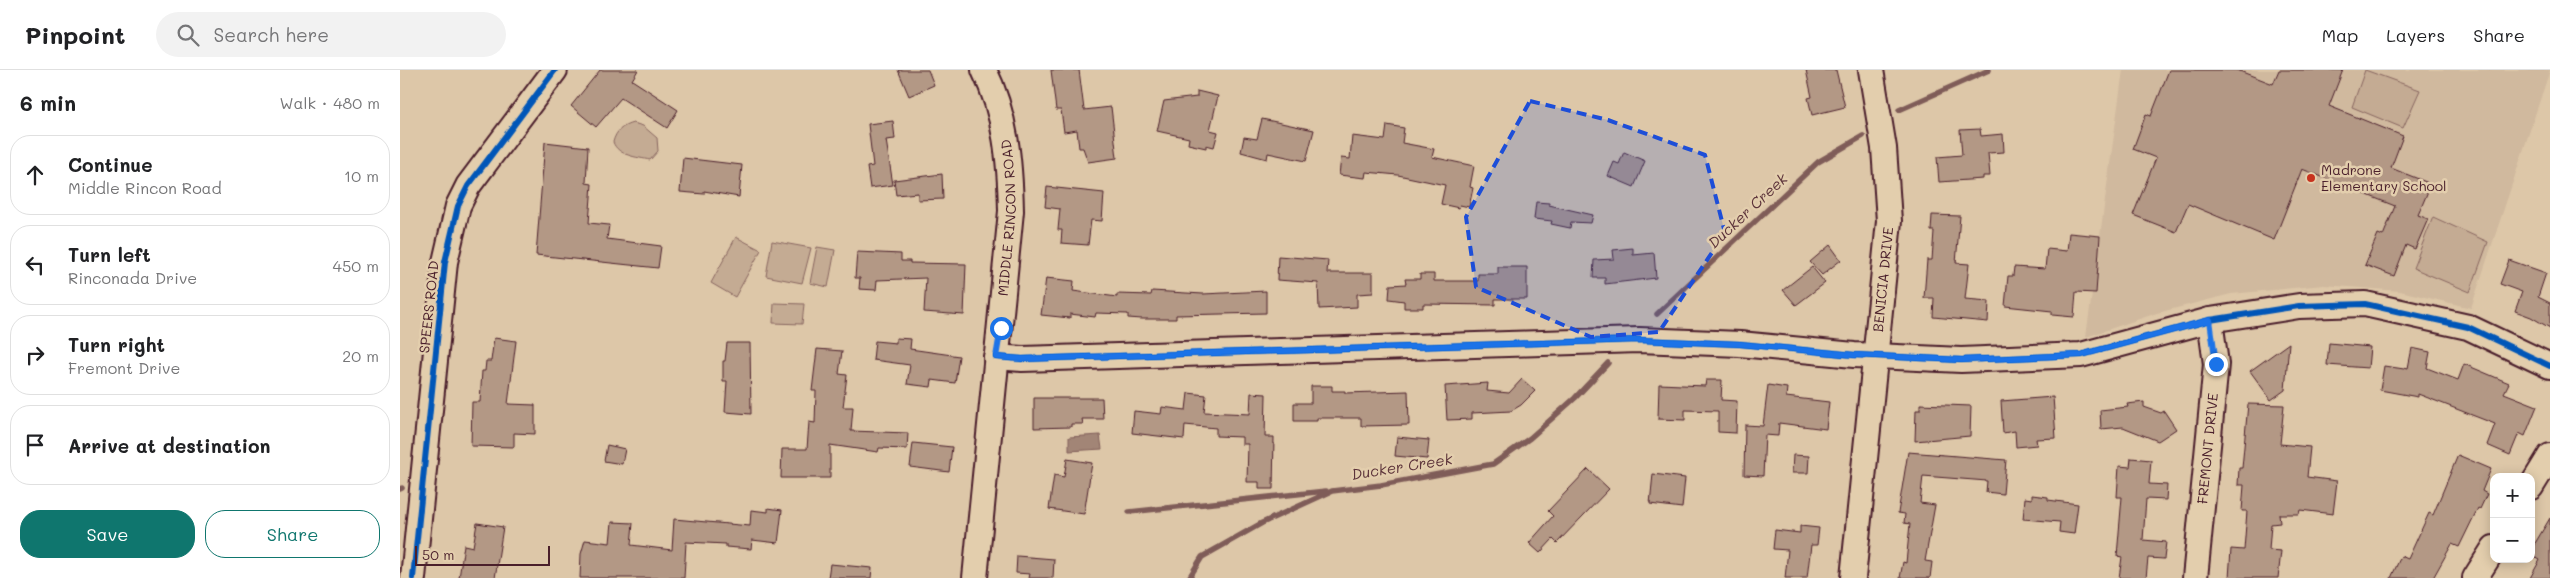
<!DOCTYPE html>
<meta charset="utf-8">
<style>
body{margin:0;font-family:Mali,sans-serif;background:#f2f2f2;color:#202124}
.controls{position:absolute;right:15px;bottom:15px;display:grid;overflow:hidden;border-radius:10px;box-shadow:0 2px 12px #0003}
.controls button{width:45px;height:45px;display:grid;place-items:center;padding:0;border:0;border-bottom:1px solid #e0e0e0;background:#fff;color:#202124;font:25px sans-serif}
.scale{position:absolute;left:15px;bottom:12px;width:135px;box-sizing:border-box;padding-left:5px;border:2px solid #4a1f2b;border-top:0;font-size:14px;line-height:18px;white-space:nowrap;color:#4a1f2b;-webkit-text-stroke:4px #e3cead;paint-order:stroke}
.stop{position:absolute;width:15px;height:15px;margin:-11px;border:4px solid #1a73e8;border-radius:50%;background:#fff}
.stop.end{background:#1a73e8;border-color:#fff;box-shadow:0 1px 5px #0008}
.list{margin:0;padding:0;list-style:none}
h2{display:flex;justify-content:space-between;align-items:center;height:65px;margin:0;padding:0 20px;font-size:21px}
h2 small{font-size:16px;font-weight:400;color:#757577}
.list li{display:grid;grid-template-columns:32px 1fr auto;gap:15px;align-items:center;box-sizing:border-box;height:80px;margin:0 10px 10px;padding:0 10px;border:1px solid #e0e0e0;border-radius:20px}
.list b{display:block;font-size:19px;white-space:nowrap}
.list p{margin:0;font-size:16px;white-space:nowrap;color:#757577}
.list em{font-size:16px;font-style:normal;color:#757577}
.actions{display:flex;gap:10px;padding:15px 20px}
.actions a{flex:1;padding:11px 0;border:1px solid #0f766e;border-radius:20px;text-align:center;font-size:18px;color:#0f766e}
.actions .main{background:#0f766e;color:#fff}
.icon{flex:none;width:28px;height:28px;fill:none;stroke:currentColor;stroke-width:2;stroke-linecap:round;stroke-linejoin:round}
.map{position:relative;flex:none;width:2150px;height:508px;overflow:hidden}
header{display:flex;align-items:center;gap:30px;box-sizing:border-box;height:70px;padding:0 25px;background:#fff;border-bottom:1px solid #e0e0e0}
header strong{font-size:24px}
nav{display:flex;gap:28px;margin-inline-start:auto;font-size:18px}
.search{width:350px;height:45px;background:#f2f2f2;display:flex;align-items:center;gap:12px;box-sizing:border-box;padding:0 18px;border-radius:28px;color:#757577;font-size:19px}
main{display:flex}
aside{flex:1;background:#fff}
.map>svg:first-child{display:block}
.built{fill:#d0b99e}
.green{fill:#c4ab93;stroke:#87655f}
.water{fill:#a28576;stroke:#7f5c58}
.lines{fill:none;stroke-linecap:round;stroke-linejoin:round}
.stream{stroke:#7f5c58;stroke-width:5.5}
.building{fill:#b39885;stroke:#4a1f2b}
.minor-casing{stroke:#4a1f2b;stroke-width:28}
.minor{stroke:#e3cead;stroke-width:24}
.cycleway-casing{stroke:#e3cead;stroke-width:9}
.cycleway{stroke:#0057b8;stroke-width:6}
.route{stroke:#1a73e8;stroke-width:6}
.marked{fill:#1d4ed8;fill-opacity:0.2;stroke:#1d4ed8;stroke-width:4;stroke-dasharray:10 6;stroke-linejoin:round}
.poi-dot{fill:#c8321e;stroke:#e3cead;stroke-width:2}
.labels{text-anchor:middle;stroke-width:5;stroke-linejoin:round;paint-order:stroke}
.poi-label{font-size:14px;fill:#4a1f2b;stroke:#e3cead;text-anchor:start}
.street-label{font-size:14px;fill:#4a1f2b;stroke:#e3cead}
.water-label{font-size:15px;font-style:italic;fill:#5c333a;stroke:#e3cead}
</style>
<header>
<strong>Pinpoint</strong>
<div class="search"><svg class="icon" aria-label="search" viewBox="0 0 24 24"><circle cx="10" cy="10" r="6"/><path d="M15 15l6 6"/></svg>Search here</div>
<nav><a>Map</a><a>Layers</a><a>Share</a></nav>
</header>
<main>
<aside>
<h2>6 min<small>Walk · 480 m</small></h2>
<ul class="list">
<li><svg class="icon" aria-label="ahead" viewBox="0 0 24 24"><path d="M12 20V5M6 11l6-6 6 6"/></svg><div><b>Continue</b><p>Middle Rincon Road</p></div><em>10 m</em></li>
<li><svg class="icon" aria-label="left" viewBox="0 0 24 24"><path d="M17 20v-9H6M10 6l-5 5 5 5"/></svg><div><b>Turn left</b><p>Rinconada Drive</p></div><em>450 m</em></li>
<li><svg class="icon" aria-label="right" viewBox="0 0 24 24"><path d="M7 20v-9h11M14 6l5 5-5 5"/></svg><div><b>Turn right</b><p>Fremont Drive</p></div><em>20 m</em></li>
<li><svg class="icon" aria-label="arrive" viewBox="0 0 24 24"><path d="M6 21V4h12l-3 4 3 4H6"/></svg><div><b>Arrive at destination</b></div></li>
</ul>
<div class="actions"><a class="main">Save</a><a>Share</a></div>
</aside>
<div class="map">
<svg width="2150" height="508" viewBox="0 0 2150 508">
<rect width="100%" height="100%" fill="#ddc7a8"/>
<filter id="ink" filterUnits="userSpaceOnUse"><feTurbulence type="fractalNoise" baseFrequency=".02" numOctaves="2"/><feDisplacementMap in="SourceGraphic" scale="10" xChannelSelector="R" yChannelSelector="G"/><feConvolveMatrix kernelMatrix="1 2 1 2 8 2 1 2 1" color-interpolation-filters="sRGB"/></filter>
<g filter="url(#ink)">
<!-- built -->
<path class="built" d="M1723,0H2150L2071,238L2000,221L1924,215L1831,224L1757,243L1686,267Z"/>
<!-- green -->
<path class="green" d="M1965,0L2020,20L2003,58L1952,37Z
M233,53L243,56L257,68L258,81L250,90C237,87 218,86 213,72C216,61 222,56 233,53Z
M2033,147L2088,172L2070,222L2013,198Z
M336,167L361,180L335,227L311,213Z
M372,171L411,178L402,213L366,206Z
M417,177L435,180L428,217L410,213Z
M374,233L404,234L402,254L373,253Z"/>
<!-- water -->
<path class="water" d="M700,365L702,379L669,381V367Z"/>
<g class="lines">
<!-- stream -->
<path class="stream" d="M1499,40L1589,0
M1257,244L1418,92L1463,66
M0,419L2,418
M729,442L926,421
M789,508L802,487L862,453L932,421L981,415L1093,394L1130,368L1175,328L1208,293"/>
</g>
<!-- building -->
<path class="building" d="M200,0H238L232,10L278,40L267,58L221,28L196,57L171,36Z
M498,0H528L534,15L509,26Z
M651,0H679L684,40L711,37L717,88L688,92L683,78H679L677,60L664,62L661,40H656Z
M1406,0H1436L1445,37L1412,45L1408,28L1412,27Z
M1769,0H1837L1873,14L1879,0H1943L1929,36L2003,66L1991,98L2031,114L2018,145L2028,149L2015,179L2006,175L1994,206L1965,195L1978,164L1983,166L1995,136L1902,99L1874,170L1788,134L1776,162L1733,145L1756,88L1733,79L1746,44L1751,46Z
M797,21L818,26L810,60L818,62L814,77L806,75V78L788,74L789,68L757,61L764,31L797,27Z
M862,49L914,60L906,91L868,83L867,89L841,82L844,67L857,69Z
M493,51L495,69L486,70L493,115L470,118L467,97L473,96L468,54Z
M987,55L1004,58L1002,73L1034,79L1032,87L1074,96L1070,117L1073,118L1069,137L1060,135L1059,138L1041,134L1045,115L998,105L966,102L965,108L939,105L941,88L950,89L952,66L985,70Z
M1580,59L1581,66L1603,64L1604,82L1588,83L1590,106H1583V109L1539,112L1537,87L1562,85L1560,60Z
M145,72L188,77L186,113L192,114L189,153L209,155L207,169L261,176L258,198L136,185Z
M1224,82L1245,91L1234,117L1208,106L1214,92L1219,94Z
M283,88L342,95L339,127L304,121V124L280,122Z
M542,104L543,129L518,130V123L496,125L494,110Z
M647,117L704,123L702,151L691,150L688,175L661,173L662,160H658L660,139L645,137Z
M1136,132L1149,133V135L1193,145L1191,153L1171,152L1170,158L1151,154L1152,151L1134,149Z
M1532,145L1560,146L1556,193L1569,194L1565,229L1589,231L1588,252L1533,247L1534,228H1524L1527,190H1532L1534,161H1531Z
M1669,163L1700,166L1696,223L1676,222L1674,247L1652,245V241L1605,236L1608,206H1613L1614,197L1645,199L1647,179L1667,181Z
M1430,175L1441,190L1422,205L1410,192Z
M1233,178V185L1254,183L1256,208L1205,214V208H1193L1194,190L1214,189L1213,180Z
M457,182L501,184V191H510V193L566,194L564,245L524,242L526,208L477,210L476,220L459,219L460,208H455Z
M878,186L928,190L927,203H973V223L957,224V237L919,239L918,213L877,210Z
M2109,190L2146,203L2138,227L2150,233V258L2131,247L2115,241L2122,222L2100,214Z
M1098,197H1127V229H1095V235L1023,234V238H1004V231L989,229L990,215L1006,214L1005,209H1020V204H1034V211H1078V204H1098Z
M1412,197L1425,213L1396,235L1383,220Z
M646,208L674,211L673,221L717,227V224L751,225L752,221L803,224L866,221V243L776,245V249H742L728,248V244L696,243L695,247L670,244V248L641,245Z
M94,268L116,271L108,334L135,335V364L114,363V377L71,376L72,332H80L82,301H85L86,291H91Z
M496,268L511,269L510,279L559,286L555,313L532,310L531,317L507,314L510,295L473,290L475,271L496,273Z
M327,273H350L351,344L325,342L327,311H323V291H325Z
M1889,273L1885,320L1871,330L1850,301Z
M1929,273L1970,277L1968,298L1927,295Z
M2012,278L2030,282L2027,298L2058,310L2064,294L2109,313L2104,323L2137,336L2125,366L2119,363L2110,385L2087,375L2095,354L2018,324V327L1980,320L1984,296L2004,299V297L2008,298Z
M417,279L442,281L439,304L447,305L443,337H453L451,361L508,363L507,379L479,378L478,382L430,375V408H381L382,379H407L409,352L415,353L416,321H412Z
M1122,309L1135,321L1121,335L1111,341L1072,343V349L1047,350L1045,316L1088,313L1087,321L1109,323Z
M1306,310H1322L1321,330L1337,331L1336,363L1318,362V341L1285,340V350L1258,349L1259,314L1305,316Z
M1368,315L1387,318L1386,327L1429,332L1426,359L1379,353L1378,366L1365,365L1363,406L1344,405L1345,355L1363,356Z
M911,316H932V321H945V323L1008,321L1009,355L961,356V348H917V351H894V333H911Z
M788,323L806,325L804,342L850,344L851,323L866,324L865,367H874L873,419H859V412H847L848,374H842V367L816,366V358L785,355L784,369L732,363L734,341L761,344L762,337L786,340Z
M1653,327L1656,368L1636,369L1637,375L1616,377L1615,361L1603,363L1601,331Z
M634,328H702L703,349H682L683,354H671V357L634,358Z
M1744,332V337L1761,343L1764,341L1776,359L1758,371L1723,357L1701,359L1700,340L1728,337L1727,334Z
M1520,334L1571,336L1570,366L1515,371L1516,340H1520Z
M1848,334L1884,335L1880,374L1910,377L1907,407L1937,411L1933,444L1900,440L1899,444H1879L1880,453L1871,454L1869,480L1881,481L1878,508H1829L1831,479L1844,480L1847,441H1842L1844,415H1838L1839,398H1842Z
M997,367L1029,370L1027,389L995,386Z
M513,373L552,377L549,402L510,397Z
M207,375L225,379L222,394L204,391Z
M1508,382L1606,390L1603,424L1586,422L1587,411L1523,406L1520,433L1535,435L1525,491L1532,492L1530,508H1500L1503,492L1506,493L1510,454L1504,453L1505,444L1498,443Z
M1393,385L1409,386L1408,403H1392Z
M2058,385L2091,399L2082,421L2087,424L2080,439L2078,438L2059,477L2052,474L2033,508H1991L2001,486L2008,489L2029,443L2033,445Z
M1731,388L1751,390L1749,414L1767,415L1766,430L1746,429L1743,470L1766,472L1764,489L1748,488L1746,508H1719L1722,487L1717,486L1722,427H1717L1719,396L1730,397Z
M667,389L692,393L684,444L649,439L654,405L664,407Z
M1188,399L1209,419L1157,473L1153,469L1140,483L1129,473L1153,446L1148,441Z
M1253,404L1285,408L1282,438L1250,434Z
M1632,425L1648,427V430L1678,434L1674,464L1659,462L1660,452L1623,449L1625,428L1632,429Z
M368,438L382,440L378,473L352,470L351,479L326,477V474L286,472L284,508H180L181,484L185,470L210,473L212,452L233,453L231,475L272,480L274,449L350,456L351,440L368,442Z
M2150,448V508H2130L2140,490L2131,485V480Z
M77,453L103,457L95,508H59L64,475L73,477Z
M1400,456L1419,458L1417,475H1411L1407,508H1385L1388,480L1373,479L1375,460L1400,463Z
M617,486L654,489L653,508H629L630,504L616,503Z
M430,494L472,498L471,508H428Z"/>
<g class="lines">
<!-- minor casing -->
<g class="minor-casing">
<g id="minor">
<path d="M596,287L622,289L1239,270L1340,274L1454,285L1561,290L1681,285L1810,250L1899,236L1965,234L2068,257L2150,296"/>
<path d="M2131,417L2150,386"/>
<path d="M13,508L45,192L58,136L68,116L155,0"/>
<path id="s1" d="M575,508L611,141C610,93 606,44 584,0"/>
<path id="s2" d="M1453,508L1489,151L1484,78L1471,0"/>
<path id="s3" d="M1795,508L1816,294L1810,250"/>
<path d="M2075,508L2094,478"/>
</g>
</g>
<!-- minor -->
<use href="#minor" class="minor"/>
<!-- cycleway casing -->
<g class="cycleway-casing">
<path id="cycleway" d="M596,287L622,289L1239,270L1340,274L1454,285L1561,290L1681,285L1810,250L1899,236L1965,234L2068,257L2150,296
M13,508L45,192L58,136L68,116L155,0"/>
</g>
<!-- cycleway -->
<use href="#cycleway" class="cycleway"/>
</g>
</g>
<g class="lines" filter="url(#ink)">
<!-- route -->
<path class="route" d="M601,258L596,287L622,289L1239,270L1340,274L1454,285L1562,290L1681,285L1810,250L1816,294"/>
</g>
<!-- marked area -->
<path class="marked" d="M1130,31L1208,50L1305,85L1325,163L1259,262L1191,267L1076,217L1066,147Z"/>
<!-- markers -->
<circle class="poi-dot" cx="1911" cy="108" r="5"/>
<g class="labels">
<!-- poi labels -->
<g class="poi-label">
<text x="1921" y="105">Madrone<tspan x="1921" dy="16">Elementary School</tspan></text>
</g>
<!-- street labels -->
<g class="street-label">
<text dy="5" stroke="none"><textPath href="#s1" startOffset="362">MIDDLE RINCON ROAD</textPath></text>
<text dy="5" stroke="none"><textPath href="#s2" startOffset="300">BENICIA DRIVE</textPath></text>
<text transform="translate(29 237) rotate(-84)" y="5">SPEERS ROAD</text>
<text dy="5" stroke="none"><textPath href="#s3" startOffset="130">FREMONT DRIVE</textPath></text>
</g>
<!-- water labels -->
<g class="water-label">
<text transform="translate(1348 141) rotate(-43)" y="5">Ducker Creek</text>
<text transform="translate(1002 397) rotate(-9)" y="5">Ducker Creek</text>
</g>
</g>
</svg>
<div class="controls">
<button>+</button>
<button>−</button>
</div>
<div class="scale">50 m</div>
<div class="stop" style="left:601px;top:258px"></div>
<div class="stop end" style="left:1816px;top:294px"></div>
</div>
</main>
